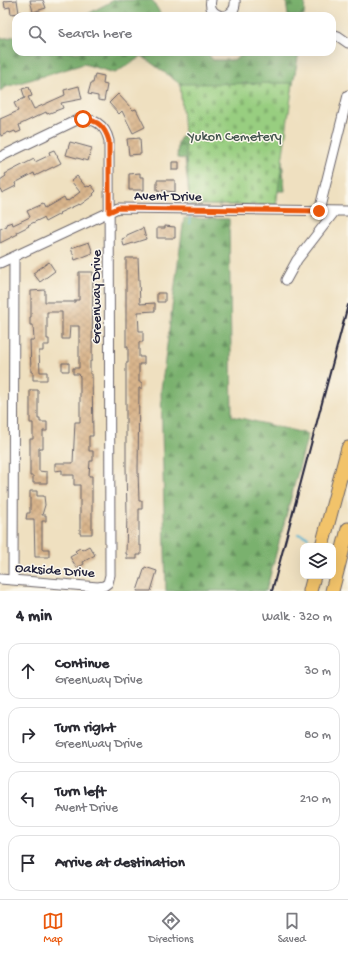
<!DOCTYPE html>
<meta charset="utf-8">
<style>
body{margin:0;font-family:"Gochi Hand",sans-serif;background:#f7f7f7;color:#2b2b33}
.controls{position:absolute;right:12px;bottom:12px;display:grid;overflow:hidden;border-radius:8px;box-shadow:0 4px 16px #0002}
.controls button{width:36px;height:36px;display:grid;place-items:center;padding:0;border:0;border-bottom:1px solid #e1e1e2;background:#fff;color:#2b2b33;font:20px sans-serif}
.stop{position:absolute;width:12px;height:12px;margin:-9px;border:3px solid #ea580c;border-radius:50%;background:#fff}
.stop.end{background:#ea580c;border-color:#fff;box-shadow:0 1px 4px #0008}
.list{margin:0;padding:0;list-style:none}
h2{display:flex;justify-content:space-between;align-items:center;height:52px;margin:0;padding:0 16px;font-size:17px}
h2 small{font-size:13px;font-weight:400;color:#7c7c81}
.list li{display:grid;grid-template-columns:26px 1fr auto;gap:12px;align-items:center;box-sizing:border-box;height:56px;margin:0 8px 8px;padding:0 8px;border:1px solid #e1e1e2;border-radius:12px}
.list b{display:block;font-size:15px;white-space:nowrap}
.list p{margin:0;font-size:13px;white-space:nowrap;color:#7c7c81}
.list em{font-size:13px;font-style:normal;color:#7c7c81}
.icon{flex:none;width:22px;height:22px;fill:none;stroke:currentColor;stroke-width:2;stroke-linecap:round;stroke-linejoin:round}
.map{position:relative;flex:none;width:348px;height:591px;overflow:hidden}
.search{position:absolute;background:#fff;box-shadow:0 4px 16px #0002;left:12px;right:12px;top:12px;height:44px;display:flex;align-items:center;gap:10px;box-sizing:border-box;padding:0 14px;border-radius:12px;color:#7c7c81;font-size:15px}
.sheet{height:308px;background:#fff}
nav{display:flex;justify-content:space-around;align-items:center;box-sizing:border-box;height:56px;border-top:1px solid #e1e1e2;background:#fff;font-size:11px;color:#7c7c81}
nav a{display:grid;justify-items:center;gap:2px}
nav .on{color:#ea580c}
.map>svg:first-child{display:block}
.forest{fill:url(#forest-firs);stroke:#4e6a54}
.cemetery{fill:url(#cemetery-stones);stroke:#5d785e}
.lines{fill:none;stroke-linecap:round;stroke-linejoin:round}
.stream{stroke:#56b6d5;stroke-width:2}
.building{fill:url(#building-cross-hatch)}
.minor-casing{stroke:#6a646a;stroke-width:11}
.highway-casing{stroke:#6a646a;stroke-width:15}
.minor{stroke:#fff;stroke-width:9}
.highway{stroke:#f2c36a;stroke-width:13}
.rail{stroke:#22223b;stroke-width:2}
.route{stroke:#ea580c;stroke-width:5}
.labels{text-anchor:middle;stroke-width:3;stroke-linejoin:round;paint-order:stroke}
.park-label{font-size:14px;fill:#455650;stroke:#fbf7ec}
.street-label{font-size:14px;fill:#22223b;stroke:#fbf7ec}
</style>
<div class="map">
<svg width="348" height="591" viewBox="0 0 348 591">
<defs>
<pattern id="forest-firs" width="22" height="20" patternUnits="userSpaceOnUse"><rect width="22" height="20" fill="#7ab16e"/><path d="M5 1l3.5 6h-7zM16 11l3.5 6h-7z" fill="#64905c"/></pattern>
<pattern id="cemetery-stones" width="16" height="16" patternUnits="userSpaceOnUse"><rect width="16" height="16" fill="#98ce80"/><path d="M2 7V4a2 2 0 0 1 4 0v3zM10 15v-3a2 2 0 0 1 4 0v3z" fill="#83b170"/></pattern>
<pattern id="building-cross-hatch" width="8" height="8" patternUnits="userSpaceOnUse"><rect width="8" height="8" fill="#d9b58c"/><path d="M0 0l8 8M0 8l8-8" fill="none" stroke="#ba9b7a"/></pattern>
</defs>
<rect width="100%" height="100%" fill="#fbf7ec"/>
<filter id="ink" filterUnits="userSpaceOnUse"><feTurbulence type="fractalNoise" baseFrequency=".025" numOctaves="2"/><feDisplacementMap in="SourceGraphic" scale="8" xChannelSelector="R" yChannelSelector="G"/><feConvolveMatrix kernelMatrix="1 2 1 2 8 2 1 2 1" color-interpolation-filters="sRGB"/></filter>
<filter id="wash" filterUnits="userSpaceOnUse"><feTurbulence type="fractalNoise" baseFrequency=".012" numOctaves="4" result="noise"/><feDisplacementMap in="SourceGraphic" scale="16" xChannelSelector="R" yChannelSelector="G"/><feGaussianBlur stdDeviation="0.9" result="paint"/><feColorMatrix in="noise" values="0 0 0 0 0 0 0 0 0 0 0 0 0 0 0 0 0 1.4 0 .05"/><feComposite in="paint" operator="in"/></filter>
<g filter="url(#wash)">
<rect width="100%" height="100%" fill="#efe0c0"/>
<!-- forest -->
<path class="forest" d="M114,0H152L162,16H84Z
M286,0H305L304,16H288Z
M16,36V52H206L213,60H233L249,52H299L281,149L285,191H278L276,205H190L185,159L177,158L178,142L187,128L180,84L142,56L115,73L84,64L6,87L0,91V38H6Z
M184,218L229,219L232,416L308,434L266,591H166L161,390Z"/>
<!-- cemetery -->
<path class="cemetery" d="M293,83L276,205H190L180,84Z"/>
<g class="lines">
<!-- stream -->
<path class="stream" d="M190,200V204
M190,215V223
M298,534L308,537"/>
</g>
<g id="blocks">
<!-- building -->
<path class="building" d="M17,0L19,13L11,14L10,7L5,8L4,1Z
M30,0H43L46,8L33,12Z
M95,74L104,76L103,84L107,85L104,101L98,100V96L88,94L91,83H93Z
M79,86L82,99L61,103L63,108L47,114L46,112L19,125L21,131L16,133L15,131L10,133L9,132L1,136L0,133V119L18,111L14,103L25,98L22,89L29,87L32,96L28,97L34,109L65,95L64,90Z
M118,94L133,110L136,109L145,127L133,133L122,111L119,114L109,103Z
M140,138L141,154L129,155L127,139Z
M70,142L92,148L88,161L66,155Z
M54,150L61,163L35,176L34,173L15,183L16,186L2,193L0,188V180L6,176L5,174L34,159L35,162L50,155L49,152Z
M172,162H179V170H172Z
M140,173V177H144V190H129V174Z
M77,176L86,187L88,186L89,187L91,185L96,191L93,194L94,195L80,205L79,204L59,213L60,214L45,222L43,218L28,225L29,226L17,232L18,234L0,243V229L7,226L6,224L12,222L13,225L30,217L27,211L43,204L45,208L64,197L66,201L67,200L68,201L80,192L71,181Z
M157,180H175V192L157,190Z
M165,226L175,227V238H157V228H165Z
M143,228L146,239L124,246L122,239L127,237V235Z
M89,242L93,253L75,260L71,248Z
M126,258H138L140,304L155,303V311L138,312L139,331H143V342H139V357H144V364H139V382H142V388H139L138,471L139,501H142V509H139V545H141V555H137V559H127V554H126L127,514L126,467V363H128V347H126Z
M49,262L55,271L40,282L33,273Z
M79,272H93L92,361H90V374H92L93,436H89V451H93V461H90L89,476H92V534H80V485H74V475H62V470L55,471V463H73L75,422H80V377L79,374H73V368H79V326H70L69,339H62V312H47V339H49V345H43V351H39L40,372H47V380H33V372H31L30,340H34L33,325H30V317H31V291L45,290V302H75V300H79Z
M157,293H165V302H157Z
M62,363H69V371H62Z
M30,390H38V419H40V422H47V431H43V448H39V471L47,472V483H33V476H30V439H33V423H30Z
M30,491H37V496H44L45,505L42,515H46V521H42V549H49V557H35L34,519H26L27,513H30Z
M89,546L95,555L83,562L84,564L77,568L70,557L77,553L75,551L80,548L82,550Z
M145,567L157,571L151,591H137Z"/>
</g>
</g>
<g filter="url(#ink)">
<use href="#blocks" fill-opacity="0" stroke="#6a646a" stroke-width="1"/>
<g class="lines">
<!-- minor casing -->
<g class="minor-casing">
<path id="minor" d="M211,0C209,8 213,14 222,16
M223,16C232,15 236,8 235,0
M332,34L338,36L348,43
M0,157L77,120C93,117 105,124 109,141L110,575L108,583L104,586L98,587L0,579
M319,211L348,95
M0,263L118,208L348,211
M286,280L297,260L335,211
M13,580L14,257"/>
</g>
<!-- highway casing -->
<g class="highway-casing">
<path id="highway" d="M322,546L348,448
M310,591L314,576
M332,591L348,529"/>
</g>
<!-- minor -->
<use href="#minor" class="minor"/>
<!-- highway -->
<use href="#highway" class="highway"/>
<!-- rail -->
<path class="rail" d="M272,591L348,305"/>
</g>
</g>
<g class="lines" filter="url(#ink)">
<!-- route -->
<path class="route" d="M83,119C98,120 105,127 109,141V212L118,208L319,211"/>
</g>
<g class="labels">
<!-- park labels -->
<g class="park-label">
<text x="235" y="140">Yukon Cemetery</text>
</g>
<!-- street labels -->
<g class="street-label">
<text transform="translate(168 195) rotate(1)" y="5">Avent Drive</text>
<text transform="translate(95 297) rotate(-90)" y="5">Greenway Drive</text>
<text transform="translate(55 569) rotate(4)" y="5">Oakside Drive</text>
</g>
</g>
</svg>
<div class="controls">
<button><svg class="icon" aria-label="layers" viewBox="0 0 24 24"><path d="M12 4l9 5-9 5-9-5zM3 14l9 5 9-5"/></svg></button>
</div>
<div class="stop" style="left:83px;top:119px"></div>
<div class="stop end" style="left:319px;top:211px"></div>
<div class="search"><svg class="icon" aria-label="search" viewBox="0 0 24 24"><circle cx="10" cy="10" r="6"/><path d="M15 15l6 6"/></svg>Search here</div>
</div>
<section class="sheet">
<h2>4 min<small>Walk · 320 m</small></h2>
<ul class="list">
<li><svg class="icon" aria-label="ahead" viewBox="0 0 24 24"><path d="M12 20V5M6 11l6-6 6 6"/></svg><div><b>Continue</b><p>Greenway Drive</p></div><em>30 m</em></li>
<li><svg class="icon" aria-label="right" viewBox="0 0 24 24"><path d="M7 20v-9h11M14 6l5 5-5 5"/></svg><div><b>Turn right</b><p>Greenway Drive</p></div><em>80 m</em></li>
<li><svg class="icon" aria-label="left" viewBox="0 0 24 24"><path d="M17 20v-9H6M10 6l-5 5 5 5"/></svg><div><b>Turn left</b><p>Avent Drive</p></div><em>210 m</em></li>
<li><svg class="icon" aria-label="arrive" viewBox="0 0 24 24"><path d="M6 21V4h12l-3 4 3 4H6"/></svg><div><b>Arrive at destination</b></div></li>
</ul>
</section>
<nav>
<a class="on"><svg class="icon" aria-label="map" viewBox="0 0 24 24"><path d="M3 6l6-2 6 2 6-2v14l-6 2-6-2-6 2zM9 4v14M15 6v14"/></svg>Map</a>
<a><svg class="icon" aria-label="directions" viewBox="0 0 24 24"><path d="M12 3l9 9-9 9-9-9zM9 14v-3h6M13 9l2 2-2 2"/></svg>Directions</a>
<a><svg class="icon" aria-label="saved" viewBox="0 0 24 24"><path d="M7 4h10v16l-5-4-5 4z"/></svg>Saved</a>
</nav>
